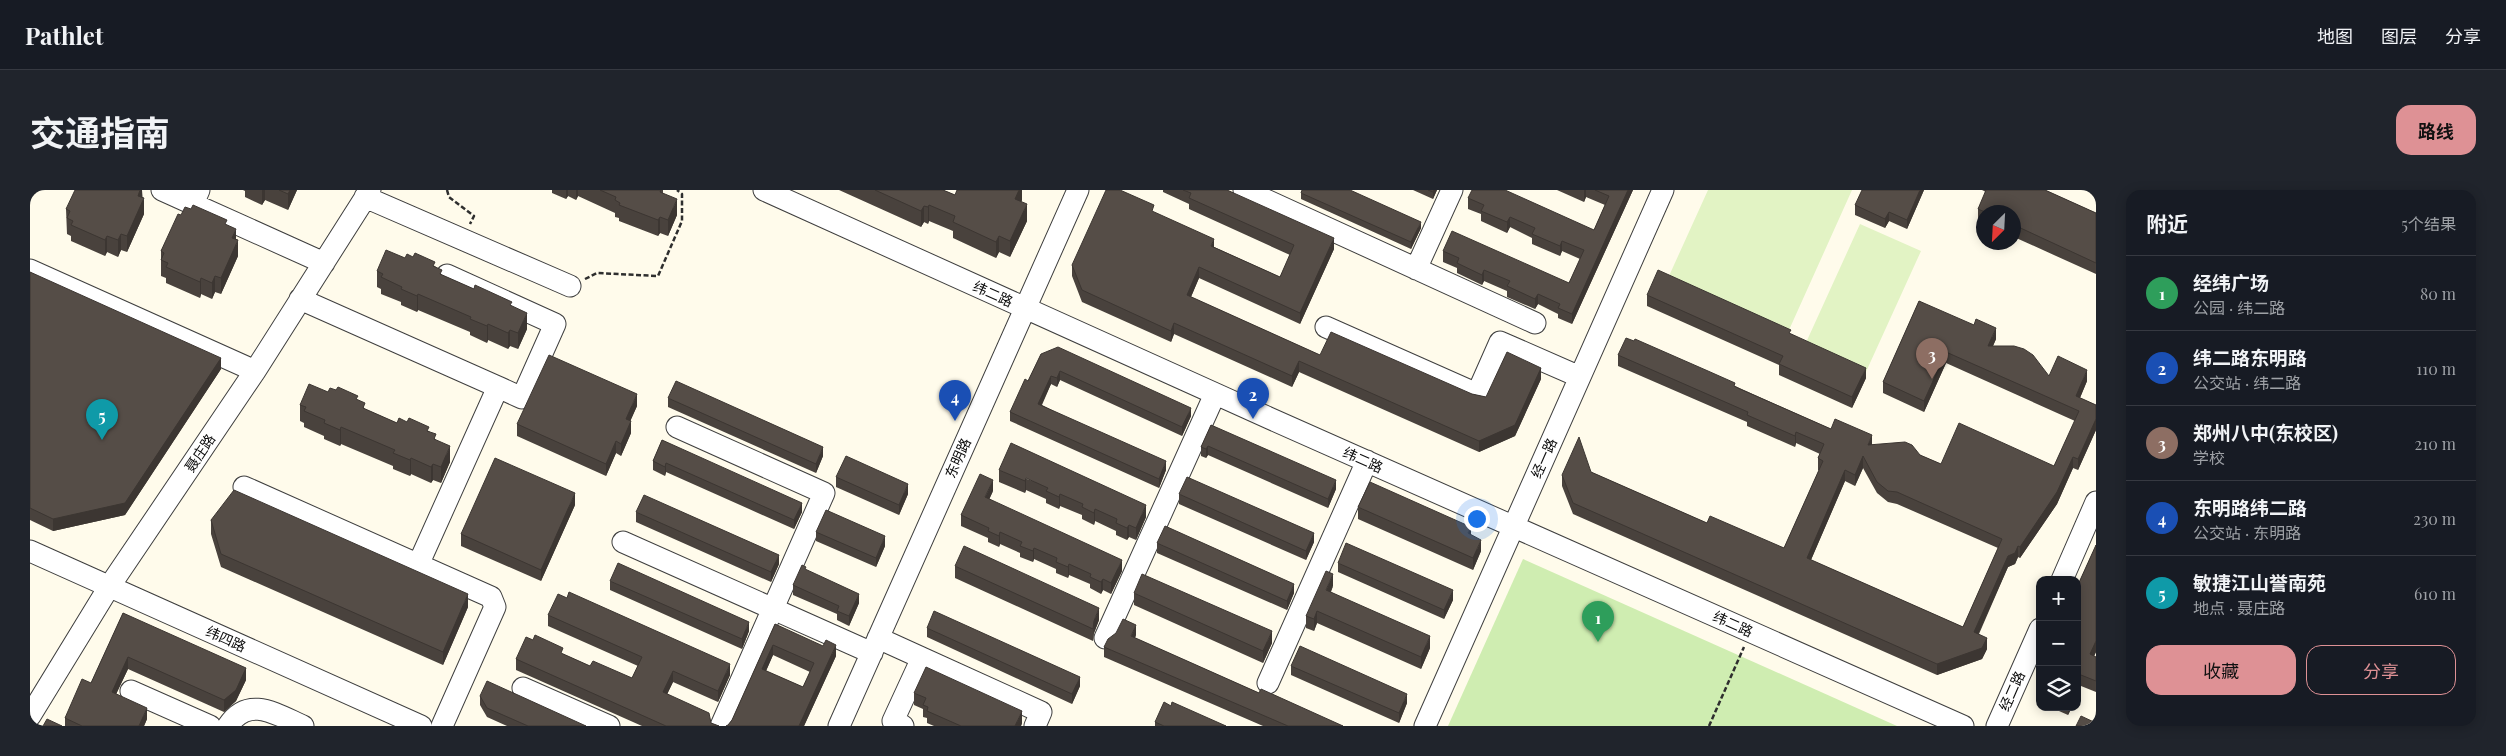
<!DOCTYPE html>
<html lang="zh">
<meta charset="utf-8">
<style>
body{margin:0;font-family:"Playfair Display","Noto Sans SC",serif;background:#20242c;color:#f1f3f6}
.controls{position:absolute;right:15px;bottom:15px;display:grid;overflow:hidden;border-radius:10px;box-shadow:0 2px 12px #0003}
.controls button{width:45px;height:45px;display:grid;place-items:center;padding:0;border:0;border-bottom:1px solid #363941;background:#171b24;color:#f1f3f6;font:25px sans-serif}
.compass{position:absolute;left:1946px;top:15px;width:45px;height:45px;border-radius:50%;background:#171b24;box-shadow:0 2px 12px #0003;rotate:204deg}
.you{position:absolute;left:1446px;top:328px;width:18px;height:18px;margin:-12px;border:4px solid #fff;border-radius:50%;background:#1a73e8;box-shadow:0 0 0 8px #1a73e833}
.badge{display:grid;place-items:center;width:32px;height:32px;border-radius:50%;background:#de9195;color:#fff;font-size:16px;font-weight:700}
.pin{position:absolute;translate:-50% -41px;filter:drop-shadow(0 1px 2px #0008)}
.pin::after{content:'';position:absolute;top:26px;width:18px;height:15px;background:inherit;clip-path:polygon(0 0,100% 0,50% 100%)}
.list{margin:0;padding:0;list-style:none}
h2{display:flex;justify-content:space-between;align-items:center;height:65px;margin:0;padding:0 20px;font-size:21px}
h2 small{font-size:16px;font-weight:400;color:#9ea1a6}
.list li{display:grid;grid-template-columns:32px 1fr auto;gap:15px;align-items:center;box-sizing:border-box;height:75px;padding:0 20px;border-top:1px solid #363941}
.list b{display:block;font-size:19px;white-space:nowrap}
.list p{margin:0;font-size:16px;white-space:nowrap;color:#9ea1a6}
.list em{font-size:16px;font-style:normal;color:#9ea1a6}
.actions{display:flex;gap:10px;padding:15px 20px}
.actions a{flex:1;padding:11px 0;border:1px solid #de9195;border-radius:15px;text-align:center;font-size:18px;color:#de9195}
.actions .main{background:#de9195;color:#111}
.icon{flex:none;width:28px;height:28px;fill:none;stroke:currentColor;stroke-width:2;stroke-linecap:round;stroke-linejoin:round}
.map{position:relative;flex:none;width:2066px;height:536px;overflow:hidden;border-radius:15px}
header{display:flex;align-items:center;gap:30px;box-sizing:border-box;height:70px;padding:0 25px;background:#171b24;border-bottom:1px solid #363941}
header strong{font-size:24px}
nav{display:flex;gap:28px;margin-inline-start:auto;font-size:18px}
.intro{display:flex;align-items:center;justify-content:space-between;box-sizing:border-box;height:120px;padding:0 30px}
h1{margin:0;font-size:35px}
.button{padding:12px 22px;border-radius:15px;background:#de9195;color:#111;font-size:18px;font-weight:700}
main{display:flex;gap:30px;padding:0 30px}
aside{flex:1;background:#171b24;border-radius:15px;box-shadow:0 2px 12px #0003}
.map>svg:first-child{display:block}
.green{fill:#cfedb1}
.pitch{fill:#e2f3c4}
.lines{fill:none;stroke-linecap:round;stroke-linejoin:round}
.minor-casing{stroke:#3f3f3f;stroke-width:23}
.path{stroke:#2e2e2e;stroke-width:2.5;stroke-dasharray:5 2.5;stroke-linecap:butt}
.minor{stroke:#fff;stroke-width:21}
.wall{fill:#49423d;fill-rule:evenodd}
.shaded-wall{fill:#3c3632}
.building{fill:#554d47;stroke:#3c3632;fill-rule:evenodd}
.labels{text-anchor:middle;stroke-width:5;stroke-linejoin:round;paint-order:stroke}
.street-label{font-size:14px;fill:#0c0c0c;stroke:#fff}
</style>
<header>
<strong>Pathlet</strong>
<nav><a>地图</a><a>图层</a><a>分享</a></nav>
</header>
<div class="intro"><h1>交通指南</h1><a class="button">路线</a></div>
<main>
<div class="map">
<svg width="2066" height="536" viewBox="0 0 2066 536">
<rect width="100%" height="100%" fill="#fffbeb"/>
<!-- green -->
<path class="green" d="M1493,369L1867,536H1418Z"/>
<!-- pitch -->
<path class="pitch" d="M1678,0H1822L1759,140L1639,86Z
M1830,34L1891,61L1835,184L1774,157Z"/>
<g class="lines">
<!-- minor casing -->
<g class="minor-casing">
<path id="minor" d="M132,0L163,14L169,0
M734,0L1239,228L1933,536
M1214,0L1505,133
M335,7L540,96
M163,14L294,73
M1386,79L1422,0
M0,80L225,181
M270,109L468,197
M1296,137L1447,204L1470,152L1550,187
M647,237L794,303L691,536
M214,297L461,407L465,417L412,536
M593,352L842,463
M0,361L391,536
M388,375L468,197L492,208L525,134L417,85
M2032,390L2066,312
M848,448L892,468
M1075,448L1185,204
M1238,493L1337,271
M493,498L579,536
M101,501L180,536
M0,526L79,397L225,181L340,0
M198,536C218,505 246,524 273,536
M809,536L1048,0
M873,536L863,531L892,468L1011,522L1005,536
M1395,536L1633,0
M1967,536L2010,439"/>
</g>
<!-- path -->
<path class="path" d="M417,0L419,7L444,26L440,34
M555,89L567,83L628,86L652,31V4L647,0
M1679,536L1714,457"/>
<!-- minor -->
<use href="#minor" class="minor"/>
</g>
<!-- wall -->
<path class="wall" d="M112,0L114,24L97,62L91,60L88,67L77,62L75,66L41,51V46L37,44L36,19Z
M213,0H267L258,20L235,10L232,15L215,7V1Z
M522,0H633V3L647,25L638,46L630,43L628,46L589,31V28L585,27V23L548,6L546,10L538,6L536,9L522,3Z
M809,0H913L925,5L992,0V10L991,12L997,31L980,67L969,62L966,68L923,48V41L899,31L898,34L894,32L891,37Z
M1133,0H1197L1304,59L1270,134L1169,88L1161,107L1290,165L1442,204L1456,207L1511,189L1485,246L1449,262L1269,182L1262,197L1144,144L1141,152L1052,112L1042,86V75L1124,23L1184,57L1250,87L1260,65L1159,19V14L1133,2Z
M1383,0H1407L1403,9Z
M1527,0H1603L1542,134L1528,128V124L1508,114L1505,119L1477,107V101L1454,91L1452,95L1427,83V78L1413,72V61L1539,93L1550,69L1532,61L1530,66L1502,54V48L1480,37L1477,43L1451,31V24L1438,19V8L1564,40L1575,15L1556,7L1554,12Z
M1894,0L1877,39L1859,31L1855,38L1825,25V15Z
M1952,0H2015L2066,23V84L1984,47V22H1954V34L1948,31V19L1956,2Z
M1271,3L1391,38L1381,59L1271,9Z
M151,25L197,35L206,49L208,66L191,104L185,102L182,109L171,104L170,108L136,93V88L131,86V61Z
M375,68L405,76L412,85L482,116L497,139L488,159L480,156L478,159L458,150L457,153L440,145V142L388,120L387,122L371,115V112L351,104V99L347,97V81Z
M0,82L191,179L95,325L23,341L0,330Z
M1617,105L1761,144L1836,188L1822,218L1749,185V175L1617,116Z
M1889,111L1966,149L1963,156L2019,186L2057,191L2050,208L2066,215V240L2048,280L2043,278L2027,314L1990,368L1988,367L1985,374L1978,377L1949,444L1957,459L1952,469L1907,485L1543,324L1532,296V285L1561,282L1677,333L1754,358L1789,280H1788V268L1790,264L1766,253L1765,257L1717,236V232L1588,176V165L1705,196L1801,239L1842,255L1890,265L1911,274L2024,276L2045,231L1916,173L1894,222L1853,203V192ZM1833,278L1847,303L1858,312L1867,314L1968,358L1933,437L1781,370L1815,291L1825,296Z
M1011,164L1161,226L1152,246L1030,190L1027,197L1021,194L1012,215L1136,280L1129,298L980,231V222L998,191Z
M298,202L328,210L335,219L367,233L399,241L406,250L420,272L411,293L403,290L401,293L381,284L380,286L363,279V276L311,254L310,256L294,249V246L274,237V233L270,231V215Z
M638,208L793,266L786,283L638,217Z
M607,216L600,231L601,243L591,266L586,263L576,286L487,246V234Z
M1181,235L1306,299L1298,318L1178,265L1176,268L1171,266V257Z
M632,250L772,322L764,339L636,282L635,286L623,280V271Z
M969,280L1116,327L1106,350L1099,347L1097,350L1086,345V341L1065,331L1064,335L1052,329V325L1030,316L1029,319L1016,313V309L996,300L995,303L969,292Z
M806,287L878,304L869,325L806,297Z
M963,301L959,309L1092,381L1081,404L1073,400L1071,404L1060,398V394L1039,385L1038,388L1026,383V379L1004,369L1003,372L990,367V363L970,354L969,357L958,352V348L931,336V325Z
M1149,304L1284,352L1276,370L1149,314Z
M545,315L511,391L431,356V344Z
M1328,317L1451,361L1443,380L1328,329Z
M606,322L749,374L741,392L606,332Z
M181,330L438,417L413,475L191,377L181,344Z
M786,342L855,356L846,377L786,351Z
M1127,353L1264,403L1257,420L1127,363Z
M2066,355V462L2064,466L2066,467V502L2051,496L2047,504V397Z
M1308,373L1423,410L1414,429L1308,382Z
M925,376L1069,430L1064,443L1063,451L925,388Z
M776,380L829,413L819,436L807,430V424L763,405V395Z
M580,391L719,441L712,459L580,400Z
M1303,396L1301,402L1400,458L1391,479L1287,433L1284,441L1276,438V426Z
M1104,403L1242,453L1233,473L1104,415Z
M93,423L216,490L206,511L194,522L98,479L86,504L117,529L114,536H35V528L61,493Z
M518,425L700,485L688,512L643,492L637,504L681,533L689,536H612L486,480V469L533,464L560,476L602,488L608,476L518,436Z
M745,434L806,466L774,536L698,535L702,530ZM743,465L780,482L773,497L736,481Z
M897,438L1050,496L1042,514L897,447Z
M1106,445L1105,448L1229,503L1313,536H1233L1074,467V457Z
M1261,476L1377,513L1369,533L1261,485Z
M884,503L992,533L991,536H904L897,533V528L893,527V519L884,515Z
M450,506L556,536H477L457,527L450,515Z
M1141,516L1196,536H1125V532Z
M2020,517H2042L2038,525Z"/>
<!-- shaded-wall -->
<path class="shaded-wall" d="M110,0H112V13L114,8V24L97,62V46L108,6Z
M232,0H235V10L232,15Z
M260,0H267L258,20V4Z
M536,0H538V6L536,9Z
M546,0H548V6L546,10Z
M989,0H992V10L985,25V9Z
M1404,0H1407L1403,9V2Z
M1554,0H1556V7L1554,12Z
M1598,0H1603L1542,134V124Z
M1890,0H1894L1877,39V30Z
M647,9V25L638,46V30Z
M997,14V31L980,67V51Z
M899,15V31L898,34V17Z
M894,16V32L891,37V21Z
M1859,22V31L1855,38V29Z
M630,27V43L628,46V30Z
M1480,27V37L1477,43V32Z
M1391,32V38L1381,59V52Z
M206,39V55L208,50V66L191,104V88L202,48Z
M91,44V60L88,67V50Z
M77,46V62L75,66V50Z
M969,46V62L966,68V52Z
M1304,48V59L1270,134V123Z
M1184,49V60L1181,56Z
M1532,51V61L1530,66V56Z
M1169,77V88L1157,116V105Z
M1454,80V91L1452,95V85Z
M185,86V102L182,109V93Z
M171,88V104L170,108V92Z
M388,104V120L387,122V106Z
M1508,104V114L1505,119V109Z
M497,123V139L488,159V143Z
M1144,133V144L1141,152V141Z
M458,134V150L457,153V136Z
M1966,138V149L1958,167V156Z
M480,140V156L478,159V143Z
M1916,162V173L1894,222V211Z
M191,168V179L95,325L23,341V329Z
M1269,171V182L1262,197V186Z
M1511,178V189L1485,246L1449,262V251Z
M1836,178V188L1822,218V207Z
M2057,180V191L2046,217V206Z
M1030,181V190L1027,197V188Z
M1021,186V194L1008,222V214Z
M607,204V216L596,241V229Z
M1161,218V226L1152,246V237Z
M2066,229V240L2048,280V269Z
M601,231V243L591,266V254Z
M311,237V254L310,256V240Z
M1766,242V253L1765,257V246Z
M1842,245V256L1838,255Z
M586,251V263L576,286V274Z
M420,256V272L411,293V277Z
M1178,256V265L1176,268V259Z
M793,257V266L786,283V274Z
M1833,266V278L1825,296V285Z
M2043,267V278L2027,314L1990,368V357Z
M381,268V284L380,286V270Z
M1136,271V280L1129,298V289Z
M636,273V282L635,286V277Z
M403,274V290L401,293V277Z
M1815,280V291L1777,379V368Z
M996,288V300L995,303V291Z
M963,290V301L955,319V307Z
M1306,290V299L1298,318V309Z
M878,294V304L869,325V315Z
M545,303V315L511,391V380Z
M1030,304V316L1029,319V307Z
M772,313V322L764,339V330Z
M1116,315V327L1106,350V338Z
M1065,319V331L1064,335V323Z
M1099,335V347L1097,350V338Z
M1441,337V349L1438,343Z
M970,342V354L969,357V346Z
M1284,343V352L1276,370V361Z
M855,346V356L846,377V368Z
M1451,350V361L1443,380V368Z
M1988,356V367L1985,374L1978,377L1944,453V442L1978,366Z
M1004,358V369L1003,372V361Z
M749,365V374L741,392V382Z
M1092,370V381L1081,404V393Z
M1039,374V385L1038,388V377Z
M1303,384V396L1296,412V400Z
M1073,389V400L1071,404V392Z
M1264,394V403L1257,420V411Z
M1423,400V410L1414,429V420Z
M438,404V417L413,475V462Z
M829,404V413L819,436V426Z
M1069,418V430L1064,443L1063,451L1064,431Z
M1287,421V433L1284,441V429Z
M719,432V441L712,459V449Z
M1106,435V445L1101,457V446Z
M1242,441V453L1233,473V461Z
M1400,446V458L1391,479V467Z
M1957,448V459L1952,469L1907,485V474Z
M2066,451V462L2060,475V464Z
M743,455V465L732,490V479Z
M806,455V466L774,536H769Z
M98,467V479L82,513V502Z
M700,474V485L688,512V501Z
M216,478V490L206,511L194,522V510Z
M643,481V492L633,513V502Z
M2051,485V496L2047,504V493Z
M1050,487V496L1042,514V504Z
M1377,504V513L1369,533V523Z
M2038,517H2042L2038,525Z
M117,518V529L114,536H109Z
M992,521V533L991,536H985Z"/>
<!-- building -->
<path class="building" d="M45,0H110L108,6L114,8L97,46L91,44L88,50L77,46L75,50L41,35L43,31L37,28L40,21L36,19Z
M249,0H260L258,4Z
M570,0H631L630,2L647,9L638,30L630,27L628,30L589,15L590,13L585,10L586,7Z
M845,0H913L925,5L927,0H989L985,9L997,14L980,51L969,46L966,52L923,32L925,26L899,15L898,17L894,16L891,21Z
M1076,0H1090L1124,15L1122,21L1184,49L1181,56L1250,87L1264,55L1159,8L1161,3L1153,0H1197L1304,48L1270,123L1169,77L1157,105L1290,165L1301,142L1442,204L1456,207L1477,162L1511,178L1485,235L1449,251L1269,171L1262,186L1144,133L1141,141L1052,100L1042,75Z
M1272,0H1320L1391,32L1381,52L1271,3Z
M1398,0H1404L1403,2Z
M1442,0H1475L1564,40L1579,6L1565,0H1598L1542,124L1528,118L1530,114L1508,104L1505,109L1477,96L1480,91L1454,80L1452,85L1427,73L1429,68L1413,61L1422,41L1539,93L1554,60L1532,51L1530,56L1502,44L1505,38L1480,27L1477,32L1451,21L1454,15L1438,8Z
M1832,0H1890L1877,30L1859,22L1855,29L1825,15Z
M1956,0H2015L2066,23V73L1984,35V22H1955L1948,19Z
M163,15L197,30L195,34L206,39L202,48L208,50L191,88L185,86L182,93L171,88L170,92L136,77L138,73L131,70L134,63L131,61L148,24L151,25L155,17L161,19Z
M356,60L375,68L377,64L383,67L385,63L405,72L403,76L412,80L410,84L444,99L445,95L482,112L480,115L497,123L488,143L480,140L478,143L458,134L457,136L440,129L441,127L388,104L387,106L371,99L372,97L351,87L353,84L347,81Z
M1628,80L1761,140L1759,143L1836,178L1822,207L1749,174L1753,166L1617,105Z
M0,82L191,168L95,313L23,329L0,318Z
M1889,111L1944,135L1946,129L1966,138L1958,156H1984L1994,159L2003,165L2019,186L2028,166L2057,180L2046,206L2066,215V229L2048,269L2043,267L2027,302L1990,357L1988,356L1985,363L1978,366L1944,442L1957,448L1952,458L1907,474L1543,313L1532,285L1549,247L1561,282L1677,333L1680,326L1754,358L1793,271L1788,268L1794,254L1766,242L1765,246L1717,225L1718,222L1588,165L1596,148L1604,151L1605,149L1678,181L1705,193L1704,196L1710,199L1801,239L1805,229L1842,245L1838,255L1875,252L1882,255L1890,265L1911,274L1929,233L2024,276L2049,221L1916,162L1894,211L1853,192ZM1833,266L1847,292L1858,301L1867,302L1972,349L1933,437L1777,368L1815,280L1825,285Z
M1028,157L1161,218L1152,237L1030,181L1027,188L1021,186L1008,214L1136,271L1129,289L980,222L995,189L998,191L1011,164Z
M519,165L607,204L596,229L601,231L591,254L586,251L576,274L487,234Z
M646,191L793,257L786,274L638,208Z
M279,194L298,202L300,198L306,200L308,197L328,206L326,209L335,213L333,218L367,233L369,228L377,232L379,228L399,237L397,241L406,244L404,249L420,256L411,277L403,274L401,277L381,268L380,270L363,263L365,260L311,237L310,240L294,233L295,230L274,221L276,217L270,215Z
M1181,235L1306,290L1298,309L1178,256L1176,259L1171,257Z
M632,250L772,313L764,330L636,273L635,277L623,271Z
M981,253L1116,315L1106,338L1099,335L1097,338L1086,333L1087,329L1065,319L1064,323L1052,317L1053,314L1030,304L1029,307L1016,301L1018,298L996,288L995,291L969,280Z
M816,266L878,294L869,315L806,287Z
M465,268L545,303L511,380L431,344Z
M950,284L963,290L955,307L1092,370L1081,393L1073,389L1071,392L1060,387L1061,384L1039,374L1038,377L1026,372L1027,368L1004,358L1003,361L990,356L992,352L970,342L969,346L958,341L959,338L931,325Z
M1157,287L1284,343L1276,361L1149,304Z
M1340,292L1441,337L1438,343L1451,350L1443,368L1328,317Z
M204,300L438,404L413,462L191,364L181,330Z
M614,305L749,365L741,382L606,322Z
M796,320L855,346L846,368L786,342Z
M1135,336L1264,394L1257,411L1127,353Z
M1316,353L1423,400L1414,420L1308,373Z
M2066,355V451L2060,464L2066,467V491L2051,485L2047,493V397Z
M934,356L1069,418L1064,431L1063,439L925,376Z
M588,373L719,432L712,449L580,391Z
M772,375L776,377L775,379L829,404L819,426L807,421L809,416L763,395Z
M1296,381L1303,384L1296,400L1400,446L1391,467L1287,421L1284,429L1276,426Z
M1112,384L1242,441L1233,461L1104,403Z
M539,402L700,474L688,501L643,481L633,502L679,523L681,533L689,536H636L486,469L496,447L503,450L505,445L533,458L531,463L560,476L563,471L602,488L612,467L518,425L528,404L537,408Z
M904,421L1050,487L1042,504L897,438Z
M93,423L216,478L206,500L194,510L98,467L82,502L117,518L109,536H52L35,528L52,489L61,493Z
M1093,429L1106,435L1101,446L1229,503L1231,499L1313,536H1258L1074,457L1078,449L1086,443Z
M745,434L793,456L796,450L806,455L769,536H696L698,535L702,530ZM743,455L784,473L773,497L732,479Z
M1270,456L1377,504L1369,523L1261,476Z
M896,477L992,521L985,536H931L897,521L898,517L893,515L896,508L884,503Z
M457,491L556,536H498L457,518L450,506Z
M1134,512L1141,516L1142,512L1196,536H1134L1125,532Z
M2051,526L2066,533V536H2046Z
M17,529L32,536H13Z"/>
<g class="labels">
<!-- street labels -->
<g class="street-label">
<text transform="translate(963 104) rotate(24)" y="5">纬二路</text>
<text transform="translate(170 263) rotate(-56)" y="5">聂庄路</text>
<text transform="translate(928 268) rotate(-66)" y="5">东明路</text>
<text transform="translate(1514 268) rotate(-66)" y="5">经一路</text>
<text transform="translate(1333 270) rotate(24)" y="5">纬二路</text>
<text transform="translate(1703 434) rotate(24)" y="5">纬二路</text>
<text transform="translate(196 449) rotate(24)" y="5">纬四路</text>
<text transform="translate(1982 501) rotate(-66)" y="5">经二路</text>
</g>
</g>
</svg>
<div class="controls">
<button>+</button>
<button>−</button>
<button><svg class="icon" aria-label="layers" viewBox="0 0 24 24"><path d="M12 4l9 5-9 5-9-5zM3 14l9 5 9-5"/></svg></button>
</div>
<svg class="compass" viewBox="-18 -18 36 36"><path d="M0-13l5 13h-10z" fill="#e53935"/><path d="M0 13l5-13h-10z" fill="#9ea1a6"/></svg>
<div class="you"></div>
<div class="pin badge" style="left:1568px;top:452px;background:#2e9e5b">1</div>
<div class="pin badge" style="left:1223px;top:229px;background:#1a4fb4">2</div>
<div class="pin badge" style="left:1902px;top:189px;background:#8d6e63">3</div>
<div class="pin badge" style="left:925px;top:231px;background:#1a4fb4">4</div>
<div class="pin badge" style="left:72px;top:250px;background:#0f9aa8">5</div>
</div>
<aside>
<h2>附近<small>5个结果</small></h2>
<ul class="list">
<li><span class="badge" style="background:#2e9e5b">1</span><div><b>经纬广场</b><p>公园 · 纬二路</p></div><em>80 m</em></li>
<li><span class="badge" style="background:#1a4fb4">2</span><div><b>纬二路东明路</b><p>公交站 · 纬二路</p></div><em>110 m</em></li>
<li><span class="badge" style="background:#8d6e63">3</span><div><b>郑州八中(东校区)</b><p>学校</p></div><em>210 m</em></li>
<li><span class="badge" style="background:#1a4fb4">4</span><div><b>东明路纬二路</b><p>公交站 · 东明路</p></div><em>230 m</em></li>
<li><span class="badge" style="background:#0f9aa8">5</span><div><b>敏捷江山誉南苑</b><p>地点 · 聂庄路</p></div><em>610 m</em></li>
</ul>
<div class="actions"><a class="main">收藏</a><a>分享</a></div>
</aside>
</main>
